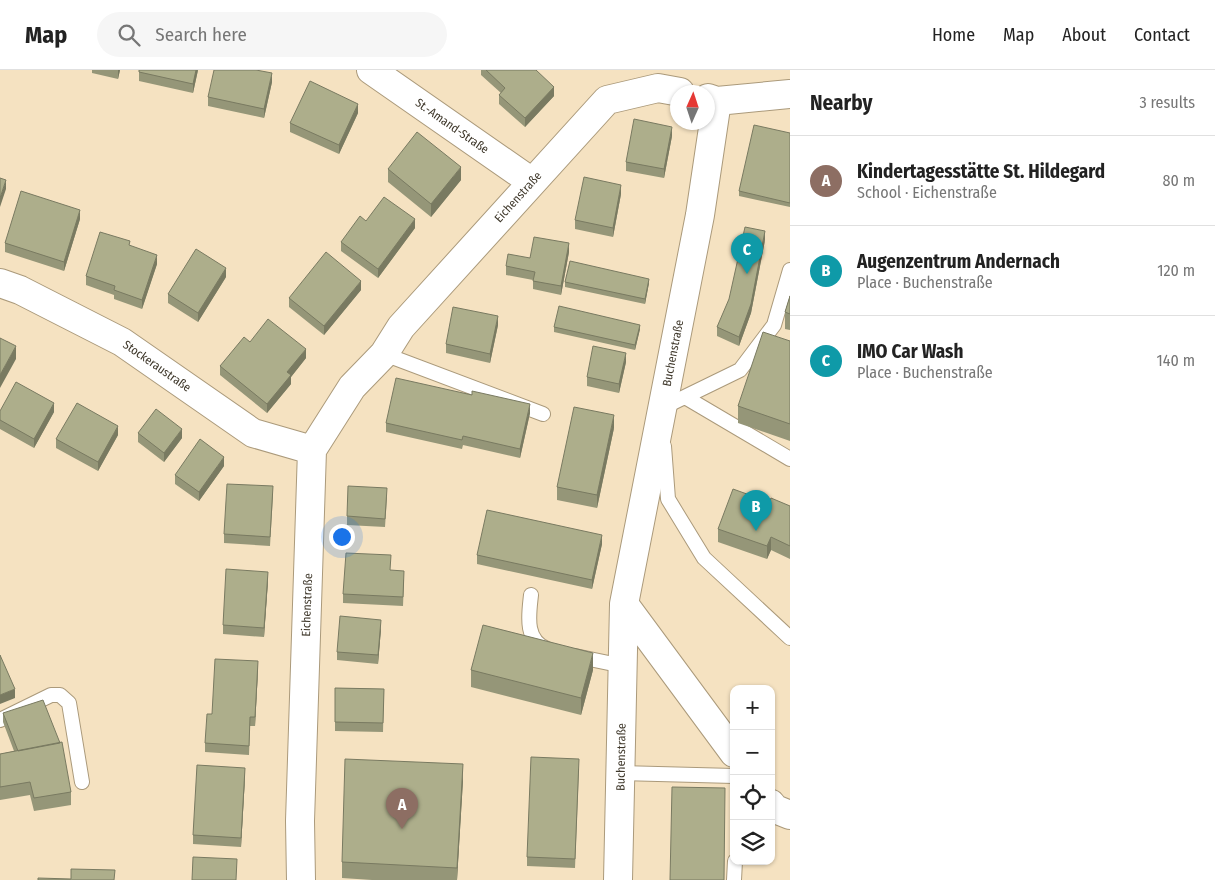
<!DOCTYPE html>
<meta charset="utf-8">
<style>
body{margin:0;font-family:"Fira Sans Condensed",sans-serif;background:#f6f6f6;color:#222}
.controls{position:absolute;right:15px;bottom:15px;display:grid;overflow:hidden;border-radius:10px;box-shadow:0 1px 4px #0004}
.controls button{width:45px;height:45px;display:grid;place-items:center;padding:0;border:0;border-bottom:1px solid #e0e0e0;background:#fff;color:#222;font:25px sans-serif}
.compass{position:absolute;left:670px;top:15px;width:45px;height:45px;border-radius:50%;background:#fff;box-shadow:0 1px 4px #0004;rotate:3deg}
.you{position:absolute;left:341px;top:466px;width:18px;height:18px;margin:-12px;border:4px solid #fff;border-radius:50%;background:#1a73e8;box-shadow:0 0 0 8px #1a73e833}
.badge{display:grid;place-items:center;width:32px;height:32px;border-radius:50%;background:#b45309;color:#fff;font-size:16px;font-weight:700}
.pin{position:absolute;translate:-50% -41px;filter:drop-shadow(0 1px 2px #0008)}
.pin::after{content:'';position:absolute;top:26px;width:18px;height:15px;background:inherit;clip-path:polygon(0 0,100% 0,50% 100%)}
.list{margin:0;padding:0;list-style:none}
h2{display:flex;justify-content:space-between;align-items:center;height:65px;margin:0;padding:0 20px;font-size:21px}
h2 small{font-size:16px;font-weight:400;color:#767676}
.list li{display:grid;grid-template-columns:32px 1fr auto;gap:15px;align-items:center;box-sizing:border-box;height:90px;padding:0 20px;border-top:1px solid #e0e0e0}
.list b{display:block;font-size:19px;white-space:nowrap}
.list p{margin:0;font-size:16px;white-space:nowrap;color:#767676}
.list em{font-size:16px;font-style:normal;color:#767676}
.icon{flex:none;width:28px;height:28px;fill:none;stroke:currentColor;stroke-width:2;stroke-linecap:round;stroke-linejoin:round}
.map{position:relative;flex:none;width:790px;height:810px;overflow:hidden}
header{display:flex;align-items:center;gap:30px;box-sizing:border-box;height:70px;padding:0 25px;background:#fff;border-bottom:1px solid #e0e0e0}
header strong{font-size:24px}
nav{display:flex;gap:28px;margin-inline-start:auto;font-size:18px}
.search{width:350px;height:45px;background:#f6f6f6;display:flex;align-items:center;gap:12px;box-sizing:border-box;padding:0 18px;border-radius:28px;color:#767676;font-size:19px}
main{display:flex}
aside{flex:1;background:#fff}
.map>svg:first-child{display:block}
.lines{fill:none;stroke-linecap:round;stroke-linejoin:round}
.service-casing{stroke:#ab9a7b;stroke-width:16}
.minor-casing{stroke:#ab9a7b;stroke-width:30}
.service{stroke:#fff;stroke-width:14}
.minor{stroke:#fff;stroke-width:28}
.wall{fill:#959678}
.shaded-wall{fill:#797a61}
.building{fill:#adae8b;stroke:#797a61}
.labels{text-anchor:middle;stroke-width:4.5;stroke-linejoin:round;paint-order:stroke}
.street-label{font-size:12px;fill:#3e372a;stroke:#fff}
</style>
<header>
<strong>Map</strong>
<div class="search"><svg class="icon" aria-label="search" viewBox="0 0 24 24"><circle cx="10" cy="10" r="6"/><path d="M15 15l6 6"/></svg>Search here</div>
<nav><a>Home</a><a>Map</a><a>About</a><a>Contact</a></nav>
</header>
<main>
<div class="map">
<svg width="790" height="810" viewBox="0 0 790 810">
<rect width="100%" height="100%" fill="#f5e2c1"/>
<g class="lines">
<!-- service casing -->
<g class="service-casing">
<path id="service" d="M384,284L543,344
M685,327L790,389
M662,339V338L740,300L774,255L790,200
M664,376L668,429L704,488L790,568
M531,525C529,544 524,570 547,579
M575,586L623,596
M0,650L51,625H60L69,633L82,712
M620,703L734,706
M734,810L735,791"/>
</g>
<!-- minor casing -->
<g class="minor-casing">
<path id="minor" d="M371,0L532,112
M708,28L717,31L790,24
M0,213L20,220L122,272L253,363L312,380
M624,534L734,683
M771,734L775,739L790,745
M301,810L300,751L312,380L352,317L384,284L401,257L607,30L658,18L680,22
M618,810L624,534L700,145L717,31"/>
</g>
<!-- service -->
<use href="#service" class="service"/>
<!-- minor -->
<use href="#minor" class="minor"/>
</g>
<!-- wall -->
<path class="wall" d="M92,0H120L118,9L92,3Z
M198,0L193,23L139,11V2Z
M481,0H536L554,26L525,57L499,34V25L501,23L481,5Z
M272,12L264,48L208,36V27Z
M358,43L339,84L290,62V53Z
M790,63V137L739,126V121Z
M672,66L664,108L626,101V92Z
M388,99L461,110L431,147L388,112Z
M621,124L613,167L575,159V150Z
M80,149L64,201L5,182V173Z
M366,151L415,158L378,208L341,181V172Z
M765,170L751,243L739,276L717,266V257Z
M130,176L157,194L142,239L114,229V225L86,215V206Z
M569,182L561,225L533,219V210L506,205V196L530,188Z
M226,207L198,252L168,233V224Z
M565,212L649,213L645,234L565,217Z
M361,220L324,265L289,237V228Z
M790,226V260L785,259V242Z
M498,255L490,293L446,283V274Z
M554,257L640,259L635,280L554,262Z
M790,271V371L738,353V336Z
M250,272L306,288L291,307V314L267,343L220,305V296Z
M626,292L619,323L587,316V307Z
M0,341L54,342L34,378L0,359Z
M530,343L520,388L463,375L462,379L386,362V353Z
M614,358L597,438L557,430V417Z
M138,363L182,368L164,392L138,372Z
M118,365L98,401L56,378V369Z
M224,396L199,431L175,414V405Z
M273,425L270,476L224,473V464Z
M387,427L385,457L347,455V446Z
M769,432L790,436V489L771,480L767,489L718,472V459Z
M602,474L592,519L477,494V485Z
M390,500L404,510L403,536L343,533V524Z
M268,511L264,567L223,564V555Z
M381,559L378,594L337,590V582Z
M258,600L255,656H250L249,685L205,682V673L212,644Z
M471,600H593L581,645L471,617Z
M335,618L384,619L383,662L335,661Z
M3,643L71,722V735L34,741L30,725L0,730V684L14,681L3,652Z
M579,698L575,798L527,796V787Z
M245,707L241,777L193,774V765Z
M463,710L457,810H372L342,808V792Z"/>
<!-- shaded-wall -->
<path class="shaded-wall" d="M118,0H120L118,9Z
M196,0H198L193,23V14Z
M272,3V12L264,48V39Z
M554,17V26L525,57V48Z
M358,34V43L339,84V75Z
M672,57V66L664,108V99Z
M461,97V110L431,147V134Z
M6,110V119L0,137V128Z
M621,115V124L613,167V158Z
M80,140V149L64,201V192Z
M415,149V158L378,208V199Z
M765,161V170L751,243L739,276V267Z
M569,173V182L561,225V216Z
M157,185V194L142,239V230Z
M226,198V207L198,252V243Z
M649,209V213L645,234V229Z
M361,211V220L324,265V256Z
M498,246V255L490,293V284Z
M640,255V259L635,280V275Z
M16,276V289L0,318V305Z
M306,279V288L291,307V314L267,343V334L287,302Z
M626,283V292L619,323V314Z
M54,333V342L34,378V369Z
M530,334V343L520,388V379Z
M614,345V358L597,438V425Z
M118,356V365L98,401V392Z
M182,359V368L164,392V383Z
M224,387V396L199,431V422Z
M602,465V474L592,519V510Z
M771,467V480L767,489V476Z
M268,502V511L264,567V558Z
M381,550V559L378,594V585Z
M593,583V600L581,645V628Z
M258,591V600L255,656V647Z
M15,619V628L0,634V625Z
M463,694V710L457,810V798Z
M245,698V707L241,777V768Z"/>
<!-- building -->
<path class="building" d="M139,0H196L193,14L139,2Z
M214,0H256L272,3L264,39L208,27Z
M486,0H536L554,17L525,48L499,25L505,18Z
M310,11L358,34L339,75L290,53Z
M634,49L672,57L664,99L626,92Z
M754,55L790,63V133L739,121Z
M417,62L461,97L431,134L388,99Z
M584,107L621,115L613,158L575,150Z
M0,108L6,110L0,128Z
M21,121L80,140L64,192L5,173Z
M384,127L415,149L378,199L341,172L360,146L366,151Z
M745,157L765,161L751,234L739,267L717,257L729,229Z
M100,162L130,171L129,175L157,185L142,230L114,220L115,216L86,206Z
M534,167L569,173L561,216L533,211L535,202L506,196L508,184L530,188Z
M196,179L226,198L198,243L168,224Z
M326,182L361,211L324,256L289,228Z
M570,191L649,209L645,229L565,212Z
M790,226V244L785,242Z
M559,236L640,255L635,275L554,257Z
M453,237L498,246L490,284L446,274Z
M268,249L306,279L287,302L291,305L267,334L220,296L244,267L250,272Z
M763,262L790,271V354L738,336Z
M0,268L16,276L0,305Z
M593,276L626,283L619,314L587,307Z
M396,308L472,325V321L530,334L520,379L463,366L462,370L386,353Z
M16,312L54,333L34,369L0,350V341Z
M77,333L118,356L98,392L56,369Z
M574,337L614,345L597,425L557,417Z
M156,339L182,359L164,383L138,363Z
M200,369L224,387L199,422L175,405Z
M227,414L273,416L270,467L224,464Z
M348,416L387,418L385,449L347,446Z
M733,419L769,432L771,428L790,436V476L771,467L767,476L718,459Z
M487,440L602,465L592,510L477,485Z
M346,483L391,485L390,500L404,501L403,527L343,524Z
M226,499L268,502L264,558L223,555Z
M340,546L381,550L378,585L337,582Z
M483,555L593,583L581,628L471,600Z
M0,585L15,619L0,625Z
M215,589L258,591L255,647H250L249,676L205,673L207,644H212Z
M335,618L384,619L383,653L335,652Z
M43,630L60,673L18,681L3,643Z
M62,672L71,722L34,728L30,712L0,717V684Z
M531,687L579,689L575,789L527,787Z
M345,689L463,694L457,798L342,792Z
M197,695L245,698L241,768L193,765Z
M672,717L725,718L724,810H670Z
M193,787L237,789L236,810H192Z
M71,799L115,800L114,810H38V808L71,809Z"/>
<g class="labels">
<!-- street labels -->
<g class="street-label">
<text transform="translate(452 56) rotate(35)" y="4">St.-Amand-Straße</text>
<text transform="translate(518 127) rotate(-48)" y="4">Eichenstraße</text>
<text transform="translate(673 283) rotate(-79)" y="4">Buchenstraße</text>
<text transform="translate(157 296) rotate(35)" y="4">Stockeraustraße</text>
<text transform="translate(307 535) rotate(-88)" y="4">Eichenstraße</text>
<text transform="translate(621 687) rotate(-89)" y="4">Buchenstraße</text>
</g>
</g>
</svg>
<div class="controls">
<button>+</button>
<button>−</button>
<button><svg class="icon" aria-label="locate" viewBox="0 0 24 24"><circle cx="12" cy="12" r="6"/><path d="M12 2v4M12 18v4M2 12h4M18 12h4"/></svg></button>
<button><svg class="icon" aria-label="layers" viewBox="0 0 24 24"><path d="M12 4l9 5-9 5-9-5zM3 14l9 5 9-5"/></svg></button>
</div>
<svg class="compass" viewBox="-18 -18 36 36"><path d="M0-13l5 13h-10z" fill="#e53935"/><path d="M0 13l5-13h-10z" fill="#767676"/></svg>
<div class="you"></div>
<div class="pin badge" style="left:402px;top:759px;background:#8d6e63">A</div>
<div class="pin badge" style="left:756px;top:461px;background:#0f9aa8">B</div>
<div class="pin badge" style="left:747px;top:204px;background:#0f9aa8">C</div>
</div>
<aside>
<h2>Nearby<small>3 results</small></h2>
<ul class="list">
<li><span class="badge" style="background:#8d6e63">A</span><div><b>Kindertagesstätte St. Hildegard</b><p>School · Eichenstraße</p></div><em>80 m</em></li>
<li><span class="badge" style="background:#0f9aa8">B</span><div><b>Augenzentrum Andernach</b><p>Place · Buchenstraße</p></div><em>120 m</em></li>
<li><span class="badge" style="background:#0f9aa8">C</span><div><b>IMO Car Wash</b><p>Place · Buchenstraße</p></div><em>140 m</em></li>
</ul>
</aside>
</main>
